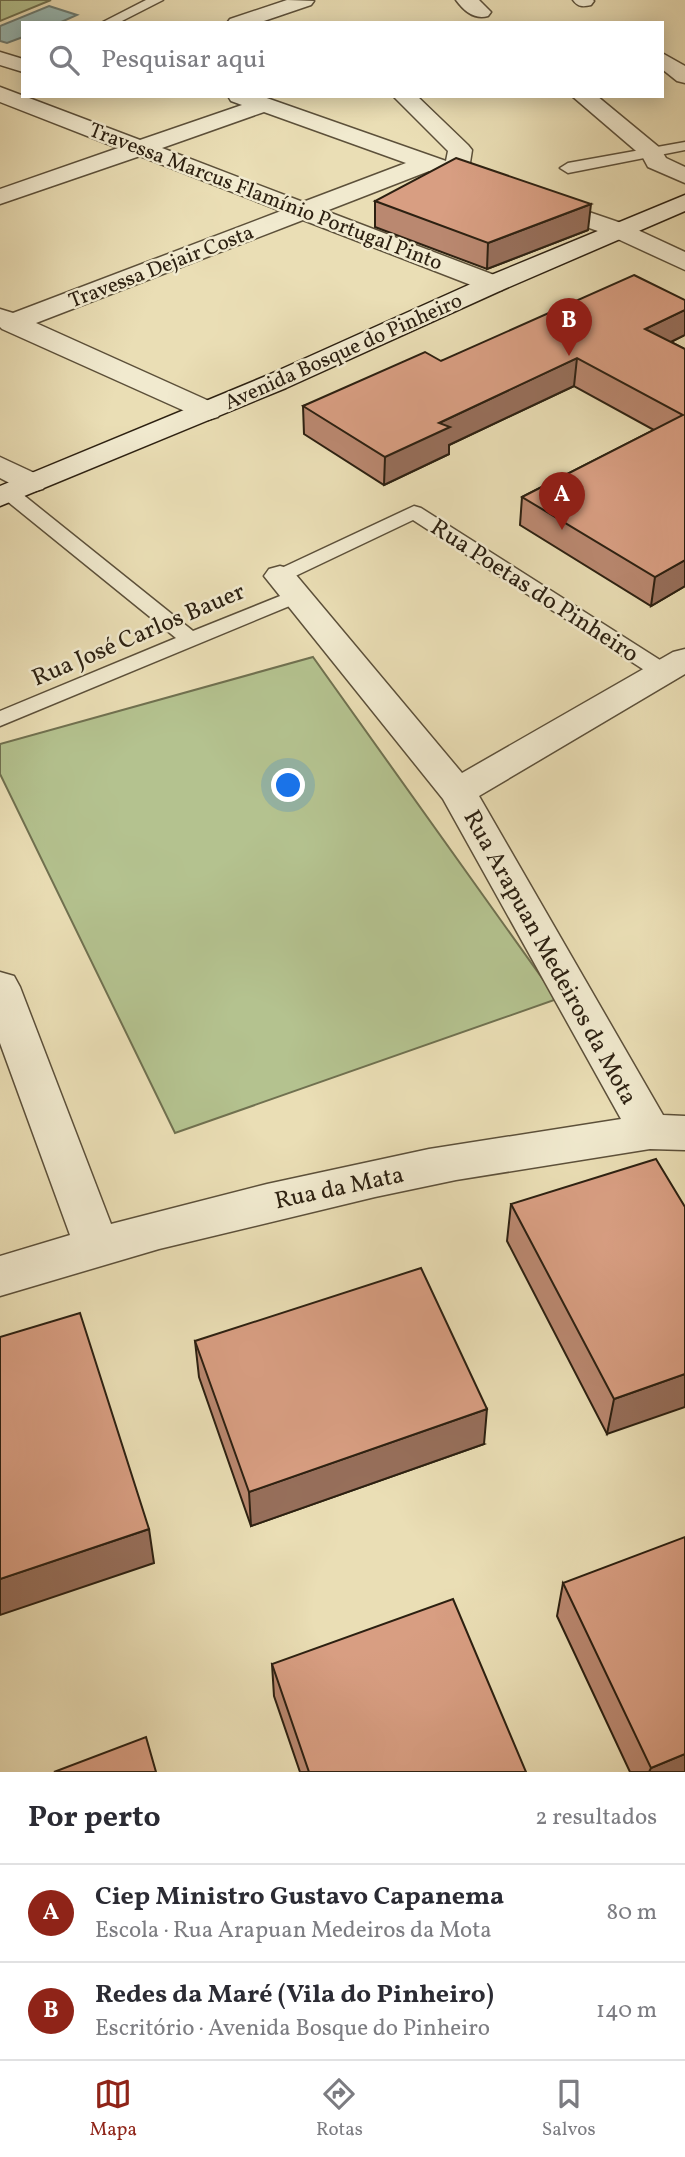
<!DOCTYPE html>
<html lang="pt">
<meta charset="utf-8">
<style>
body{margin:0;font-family:Vollkorn,serif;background:#f2f2f3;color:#2b2b33}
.you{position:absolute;left:289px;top:786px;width:24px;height:24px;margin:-18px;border:5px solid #fff;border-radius:50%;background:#1a73e8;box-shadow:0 0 0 10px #1a73e833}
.badge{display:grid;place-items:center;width:46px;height:46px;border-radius:50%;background:#8f2418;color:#fff;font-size:23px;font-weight:700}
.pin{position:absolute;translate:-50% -58px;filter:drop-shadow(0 2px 4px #0008)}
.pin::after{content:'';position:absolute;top:37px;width:24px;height:21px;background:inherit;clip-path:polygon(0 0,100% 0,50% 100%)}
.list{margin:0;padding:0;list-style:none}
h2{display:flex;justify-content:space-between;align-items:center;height:91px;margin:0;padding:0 28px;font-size:30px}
h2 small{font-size:23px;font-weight:400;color:#7c7c81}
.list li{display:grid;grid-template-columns:46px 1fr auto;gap:21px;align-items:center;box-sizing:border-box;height:98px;padding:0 28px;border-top:2px solid #e1e1e2}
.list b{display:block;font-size:26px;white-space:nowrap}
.list p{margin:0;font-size:23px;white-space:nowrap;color:#7c7c81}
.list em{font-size:23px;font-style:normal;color:#7c7c81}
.icon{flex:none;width:38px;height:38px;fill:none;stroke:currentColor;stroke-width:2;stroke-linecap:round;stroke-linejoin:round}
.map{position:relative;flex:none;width:685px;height:1772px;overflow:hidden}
.search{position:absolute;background:#fff;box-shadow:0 4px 18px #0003;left:21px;right:21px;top:21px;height:77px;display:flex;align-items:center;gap:18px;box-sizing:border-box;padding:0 24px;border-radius:0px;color:#7c7c81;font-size:26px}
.sheet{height:287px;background:#fff}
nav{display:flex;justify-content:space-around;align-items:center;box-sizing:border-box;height:98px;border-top:2px solid #e1e1e2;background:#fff;font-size:19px;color:#7c7c81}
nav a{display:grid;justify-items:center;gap:4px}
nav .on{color:#8f2418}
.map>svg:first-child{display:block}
.green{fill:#b4c28f;stroke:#707150;stroke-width:2}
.water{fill:#9abbb5;stroke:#6e7d73;stroke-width:2}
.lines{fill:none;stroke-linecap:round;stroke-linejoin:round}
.lane-casing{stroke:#5c503a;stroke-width:3}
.street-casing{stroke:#5c503a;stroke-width:3}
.secondary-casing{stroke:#2c2011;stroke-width:3}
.lane{fill:#f1eacf;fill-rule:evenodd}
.street{fill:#f1eacf;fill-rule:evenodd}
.secondary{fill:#f1eacf;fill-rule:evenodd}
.wall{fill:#ba8870;stroke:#2c2011;stroke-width:2}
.shaded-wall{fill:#976f5b;stroke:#2c2011;stroke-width:2}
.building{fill:#d89e82;stroke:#2c2011;stroke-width:2}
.labels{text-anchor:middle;stroke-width:5;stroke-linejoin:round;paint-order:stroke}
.far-street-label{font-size:21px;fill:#2c2011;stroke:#f1eacf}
.street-label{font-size:24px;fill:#2c2011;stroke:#f1eacf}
</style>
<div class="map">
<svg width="685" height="1772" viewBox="0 0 685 1772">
<rect width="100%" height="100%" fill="#eadeb5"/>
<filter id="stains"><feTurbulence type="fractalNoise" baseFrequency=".00286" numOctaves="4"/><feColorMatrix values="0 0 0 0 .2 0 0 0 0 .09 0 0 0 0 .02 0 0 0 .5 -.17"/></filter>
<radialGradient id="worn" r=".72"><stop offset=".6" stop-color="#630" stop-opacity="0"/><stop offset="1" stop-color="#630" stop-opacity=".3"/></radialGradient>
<!-- green -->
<path class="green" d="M0,0H51L0,21Z
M313,657L557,999L175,1133L0,774V744Z"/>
<!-- water -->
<path class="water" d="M49,6L77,15L59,23H23V37L7,43L0,41V26Z"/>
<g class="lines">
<!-- lane casing -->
<g class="lane-casing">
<path id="lane" d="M146,0H163L118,23H101Z
M685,142V150L568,173L560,168L568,163Z
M9,487L16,489L193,631L290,592H304L307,596L304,600L0,726V711L176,638L2,497L0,492Z
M414,506L421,508L671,667L674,672L671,677H655L413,520L287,580H273L270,576L273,572Z"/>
</g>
<!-- street casing -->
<g class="street-casing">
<path id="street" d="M287,0L314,1L311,5L258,23H227L230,19Z
M456,0H479L491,12L488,16C475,20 464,11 456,0Z
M573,0H593L594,1L591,5C583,7 578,7 573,0Z
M0,52L23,59V72L0,65Z
M662,53L685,66V83L677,81L662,69Z
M0,87L140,140L242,105L231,101L228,96H261L446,161L448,151L393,96H417L468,145L472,150L469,169L496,179L500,184L496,189L488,191L480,189L429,171L326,211L502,278L506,284L502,290L493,292L484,290L303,220L36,323L218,405L222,411L218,417L208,420L198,417L2,329L0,327V309L13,313L281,211L140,156L0,204V189L118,148L0,102ZM264,112L406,163L303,202L162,148Z
M572,96H597L660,148L666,158L685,167V183L648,167L642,156Z
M542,196L627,225L685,252V270L609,235L533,208L530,203L533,198Z
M0,457L43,477L47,483L43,489L32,492L21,489L0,478Z
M280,566L291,569L462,773L673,652L685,649V674L479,796L663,1115L685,1116V1150L650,1149L456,1180L375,1197L159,1249L0,1296V1256L70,1235L0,1043V972L14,976L20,987L111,1224L267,1184L429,1149L621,1119L443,799L264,576L269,569Z"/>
</g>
<!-- secondary casing -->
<g class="secondary-casing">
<path id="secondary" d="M685,195V211L502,290L286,388L0,506V486L266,376L484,278Z"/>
</g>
<!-- lane -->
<use href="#lane" class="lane"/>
<!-- street -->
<use href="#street" class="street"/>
<!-- secondary -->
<use href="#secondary" class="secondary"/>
</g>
<!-- wall -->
<path class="wall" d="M375,201L588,230L487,269L375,227Z
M685,300V335L671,342L685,349V586L651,606L520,525L522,497L654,430L574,386L449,445V454L384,485L304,434L303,406L441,361Z
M511,1204L685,1207L607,1434L507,1241Z
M195,1341L484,1444L251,1526L199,1377Z
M563,1583L685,1772H630L557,1616Z
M272,1664L526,1772H300L274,1696Z"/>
<!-- shaded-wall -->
<path class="shaded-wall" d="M591,204L588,230L487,269L488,243Z
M685,310V335L642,356L645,329Z
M577,358L574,386L449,445V454L384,485L385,457L439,423Z
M685,560V586L651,606L655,577Z
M685,1374V1407L607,1434L614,1399Z
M487,1409L484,1444L251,1526L249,1492Z
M149,1529L154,1563L0,1615V1579Z
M685,1754V1772H649L651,1768Z"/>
<!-- building -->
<path class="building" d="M456,158L591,204L488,243L375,201Z
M634,275L685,300V310L645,329L685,349V560L655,577L522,497L683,415L577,358L439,423L450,427L385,457L303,406L425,352L441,361Z
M656,1159L685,1207V1374L614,1399L511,1204Z
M421,1268L487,1409L249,1492L195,1341Z
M80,1313L149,1529L0,1579V1337Z
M685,1537V1754L651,1768L563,1583Z
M453,1599L526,1772H309L272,1664Z
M146,1737L156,1772H54Z"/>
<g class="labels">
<!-- far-street labels -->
<g class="far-street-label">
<text transform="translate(266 196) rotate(21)" y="7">Travessa Marcus Flamínio Portugal Pinto</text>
<text transform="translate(161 266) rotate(-21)" y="7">Travessa Dejair Costa</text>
<text transform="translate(343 351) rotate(-24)" y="7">Avenida Bosque do Pinheiro</text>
</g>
<!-- street labels -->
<g class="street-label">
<text transform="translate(535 590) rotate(33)" y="8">Rua Poetas do Pinheiro</text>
<text transform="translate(138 634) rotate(-23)" y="8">Rua José Carlos Bauer</text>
<text transform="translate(551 957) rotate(61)" y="8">Rua Arapuan Medeiros da Mota</text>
<text transform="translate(339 1187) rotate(-12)" y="8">Rua da Mata</text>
</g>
</g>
<rect width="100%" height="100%" filter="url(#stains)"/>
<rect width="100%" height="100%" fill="url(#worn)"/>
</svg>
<div class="you"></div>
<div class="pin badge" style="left:562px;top:530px">A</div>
<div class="pin badge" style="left:569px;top:356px">B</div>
<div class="search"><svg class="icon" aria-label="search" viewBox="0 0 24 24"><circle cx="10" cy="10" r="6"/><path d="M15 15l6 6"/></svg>Pesquisar aqui</div>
</div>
<section class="sheet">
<h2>Por perto<small>2 resultados</small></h2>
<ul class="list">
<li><span class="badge">A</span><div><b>Ciep Ministro Gustavo Capanema</b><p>Escola · Rua Arapuan Medeiros da Mota</p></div><em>80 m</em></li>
<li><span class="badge">B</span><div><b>Redes da Maré (Vila do Pinheiro)</b><p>Escritório · Avenida Bosque do Pinheiro</p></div><em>140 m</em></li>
</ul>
</section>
<nav>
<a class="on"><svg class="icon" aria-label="map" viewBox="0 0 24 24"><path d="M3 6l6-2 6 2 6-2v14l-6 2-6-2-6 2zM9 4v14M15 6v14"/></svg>Mapa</a>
<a><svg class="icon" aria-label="directions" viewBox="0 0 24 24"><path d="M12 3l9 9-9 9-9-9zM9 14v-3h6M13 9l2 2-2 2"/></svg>Rotas</a>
<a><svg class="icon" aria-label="saved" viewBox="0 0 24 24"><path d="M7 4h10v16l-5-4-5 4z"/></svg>Salvos</a>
</nav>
